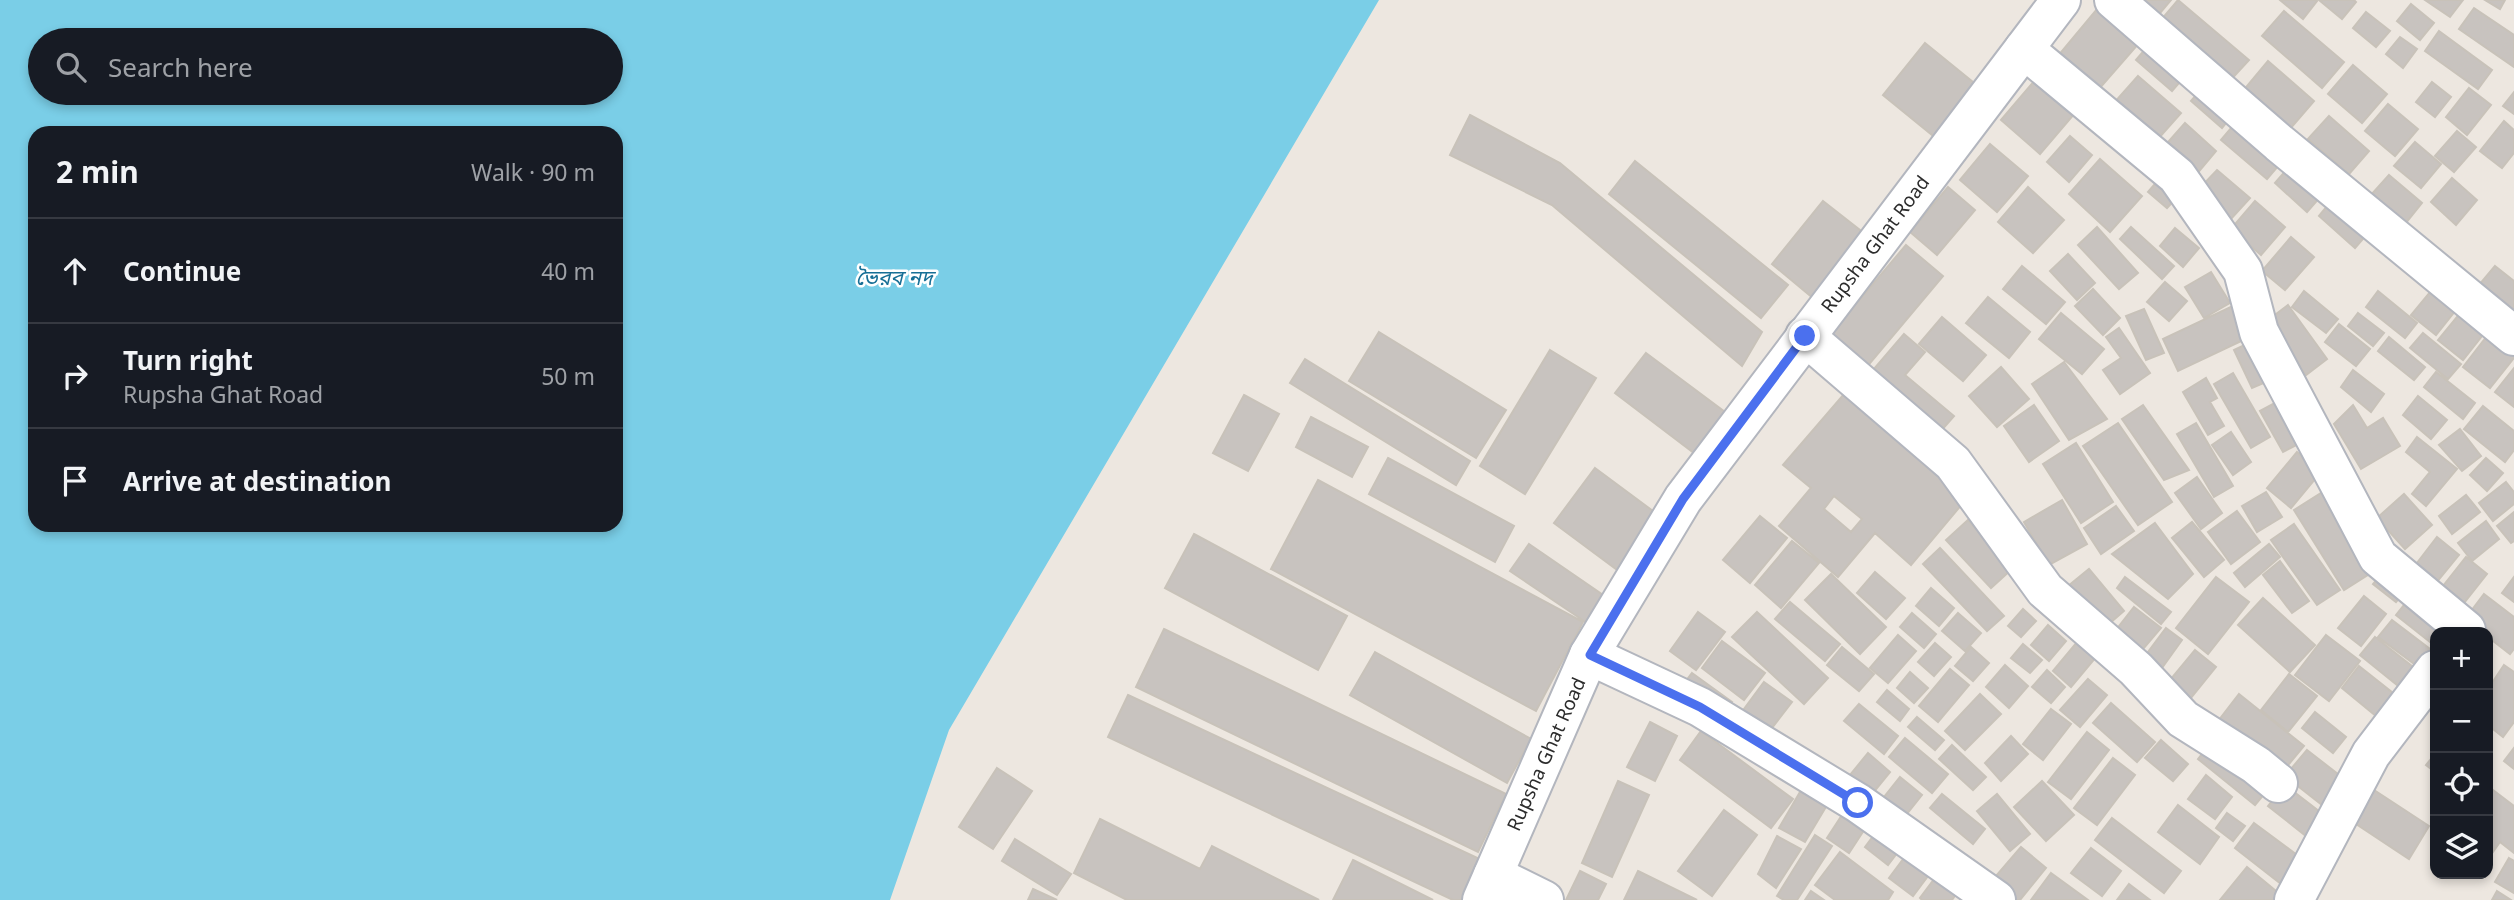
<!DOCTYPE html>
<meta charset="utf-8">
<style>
body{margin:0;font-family:"Noto Sans","Noto Sans Bengali",sans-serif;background:#20242c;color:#f1f3f6}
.controls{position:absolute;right:21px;bottom:21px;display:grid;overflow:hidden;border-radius:14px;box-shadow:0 4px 10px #0003}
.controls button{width:63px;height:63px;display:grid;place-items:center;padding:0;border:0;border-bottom:2px solid #363941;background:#171b24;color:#f1f3f6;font:35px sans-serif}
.stop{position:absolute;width:21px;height:21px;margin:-16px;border:5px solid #4b70ee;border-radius:50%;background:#fff}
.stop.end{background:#4b70ee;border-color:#fff;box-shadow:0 2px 7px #0008}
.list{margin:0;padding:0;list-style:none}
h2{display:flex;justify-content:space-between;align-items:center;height:91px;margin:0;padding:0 28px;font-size:30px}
h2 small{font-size:23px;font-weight:400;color:#9ea1a6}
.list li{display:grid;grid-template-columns:46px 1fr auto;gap:21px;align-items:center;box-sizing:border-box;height:105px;padding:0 28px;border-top:2px solid #363941}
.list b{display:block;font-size:26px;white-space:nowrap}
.list p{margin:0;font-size:23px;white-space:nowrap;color:#9ea1a6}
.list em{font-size:23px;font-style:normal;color:#9ea1a6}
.icon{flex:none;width:38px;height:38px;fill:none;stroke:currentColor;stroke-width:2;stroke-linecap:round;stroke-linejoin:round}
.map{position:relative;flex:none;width:2514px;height:900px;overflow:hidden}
.search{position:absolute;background:#171b24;box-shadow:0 4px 10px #0003;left:28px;top:28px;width:595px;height:77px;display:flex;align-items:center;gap:18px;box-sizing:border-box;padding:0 24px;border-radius:38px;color:#9ea1a6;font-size:26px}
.panel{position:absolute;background:#171b24;box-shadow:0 4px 10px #0003;left:28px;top:126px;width:595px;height:406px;border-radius:21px}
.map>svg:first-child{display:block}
.water{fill:#7acee7;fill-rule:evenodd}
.building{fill:#c8c3bf;stroke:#c8c2b9;stroke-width:2;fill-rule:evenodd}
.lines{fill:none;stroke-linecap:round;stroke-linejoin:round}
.minor-casing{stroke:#b3b6be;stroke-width:42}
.tertiary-casing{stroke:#b3b6be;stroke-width:42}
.minor{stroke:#fff;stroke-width:38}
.tertiary{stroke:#fff;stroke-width:38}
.route{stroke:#4b70ee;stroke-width:9}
.labels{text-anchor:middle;stroke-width:5;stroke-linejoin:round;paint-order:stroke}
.street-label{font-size:19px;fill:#2c2c2c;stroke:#fff}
.water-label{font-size:21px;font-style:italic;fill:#176f96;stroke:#fff}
</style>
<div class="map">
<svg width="2514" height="900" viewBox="0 0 2514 900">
<rect width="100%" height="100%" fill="#ede7e0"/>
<!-- water -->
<path class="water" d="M0,0H1379L949,730L890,900H0ZM40,40H611V93H40ZM35,133H616V525H35Z"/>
<!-- building -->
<path class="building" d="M2133,0H2171L2155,19Z
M2178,0L2249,60L2225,86L2156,26Z
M2280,0H2316L2317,1L2303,19Z
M2319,0H2354L2356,2L2342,19Z
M2425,0H2463L2450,17Z
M2485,0H2505L2500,9Z
M2411,4L2434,23L2420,40L2397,21Z
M2098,8L2139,43L2098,90L2058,56Z
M2474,8L2514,35V67L2459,29Z
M2284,11L2344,62L2322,88L2262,36Z
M2366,12L2390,31L2376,47L2353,28Z
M2439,31L2492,70L2478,89L2425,51Z
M2400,37L2417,49L2403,68L2386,54Z
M2154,39L2190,70L2172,91L2136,60Z
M1925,43L1979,87L1937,139L1883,95Z
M2268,61L2314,101L2289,130L2243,91Z
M2353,65L2387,94L2362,123L2328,94Z
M2047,66L2086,100L2040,154L2001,120Z
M2138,76L2181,113L2157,140L2114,103Z
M2432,82L2451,97L2435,117L2416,102Z
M2204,86L2234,113L2222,128L2191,101Z
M2469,88L2491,105L2467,135L2446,117Z
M2514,92V114L2503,106Z
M2388,104L2418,129L2395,156L2365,131Z
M1470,115L1560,163L1762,332L1742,366L1552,205L1450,155Z
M2329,116L2369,151L2349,174L2308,139Z
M2238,120L2284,159L2267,179L2221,140Z
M2504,121L2514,130V153L2502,168L2480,151Z
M2185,123L2216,151L2195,176L2162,149Z
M2457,131L2476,147L2454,172L2435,156Z
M2070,136L2092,155L2069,182L2047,162Z
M2415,142L2441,164L2421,188L2394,166Z
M1990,144L2028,176L1997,212L1960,180Z
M2100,159L2142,196L2110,232L2069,194Z
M2295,160L2328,188L2307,212L2275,183Z
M1635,161L1788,285L1761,318L1609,194Z
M2168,169L2188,185L2167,208L2148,192Z
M2217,170L2250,198L2229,221L2196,192Z
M2389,175L2422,203L2405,224L2371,195Z
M2452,178L2477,200L2456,225L2431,202Z
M1948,187L1975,210L1937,255L1910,232Z
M2028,187L2064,220L2033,253L1998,222Z
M2337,194L2374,226L2355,248L2319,216Z
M1823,201L1865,234L1813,298L1772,264Z
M2255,201L2285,227L2261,255L2231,229Z
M2097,227L2138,273L2119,289L2078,245Z
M2131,227L2174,266L2162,279L2120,239Z
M2175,228L2199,248L2183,267L2160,246Z
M2291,237L2314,257L2285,290L2262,271Z
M1906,245L1943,276L1865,369L1828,337Z
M2068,254L2095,283L2077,300L2050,271Z
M2022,266L2065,302L2046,324L2003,289Z
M2495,266L2514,281V326L2473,292Z
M2211,272L2230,303L2204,318L2185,287Z
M2165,282L2187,301L2169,321L2147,302Z
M2436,285L2460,305L2436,335L2411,315Z
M2093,289L2120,318L2103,335L2075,306Z
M2304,291L2338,319L2326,333L2292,307Z
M2378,291L2417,323L2405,338L2366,307Z
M1988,297L2030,332L2009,358L1966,323Z
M2239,303L2254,335L2178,371L2163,339Z
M2288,305L2327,359L2306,375L2267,321Z
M2466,306L2490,326L2463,360L2438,340Z
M2144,309L2164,353L2146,360L2126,316Z
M2061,313L2104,349L2082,374L2039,339Z
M2358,313L2384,333L2373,346L2348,326Z
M1942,317L1986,355L1963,381L1919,344Z
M2339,324L2370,349L2356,366L2325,342Z
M2494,327L2514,343V358L2490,388L2463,367Z
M2119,328L2150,373L2120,394L2103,370L2121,358L2106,337Z
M1379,332L1506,410L1476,458L1349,381Z
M2423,333L2461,364L2448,379L2410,348Z
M1904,334L1925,352L1905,375L1954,416L1932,441L1862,383Z
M2389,337L2425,367L2414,380L2378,351Z
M2255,340L2273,379L2252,388L2234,350Z
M1550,350L1596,378L1525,494L1480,466Z
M1646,353L1725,412L1694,453L1615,393Z
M1305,359L1470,461L1456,485L1290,383Z
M2064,362L2107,419L2069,440L2032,384Z
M2001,367L2029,399L1997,427L1969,396Z
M2514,368V407L2495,392Z
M2353,370L2384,394L2371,412L2341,387Z
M2436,372L2475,403L2463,419L2424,387Z
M2233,373L2270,437L2251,448L2214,384Z
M2206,378L2217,398L2210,402L2224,426L2208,435L2183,392Z
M1845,393L1968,497L1911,565L1875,533L1838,577L1779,526L1811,488L1783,465ZM1834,496L1862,519L1851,532L1824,509Z
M1244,395L1279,414L1248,471L1213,453Z
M2418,396L2447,420L2431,439L2403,415Z
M2284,398L2306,440L2283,452L2260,411Z
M2034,405L2059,441L2029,462L2004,426Z
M2143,405L2189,470L2164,480L2122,419Z
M2353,405L2367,428L2383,418L2400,446L2361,469L2334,424Z
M2483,406L2514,431V450L2505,462L2464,429Z
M1311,417L1368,447L1352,477L1296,447Z
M2118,423L2172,502L2138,525L2083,446Z
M2196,423L2233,486L2214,497L2177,434Z
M2460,429L2481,456L2462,471L2439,445Z
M2231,432L2251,462L2233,475L2212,445Z
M2417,437L2457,469L2426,506L2412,494L2430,472L2406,452Z
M2076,443L2113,502L2081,523L2043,464Z
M2297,452L2321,472L2291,508L2267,488Z
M1388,458L1514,526L1495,562L1369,494Z
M2486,458L2503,473L2487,491L2470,475Z
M1595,468L1661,517L1620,572L1554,523Z
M2197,477L2222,513L2201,529L2175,493Z
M1318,480L1583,622L1536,711L1271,569Z
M2506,482L2514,492V504L2493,521L2479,503Z
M2329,488L2379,568L2344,590L2294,510Z
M2266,492L2282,517L2257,532L2242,506Z
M2404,494L2432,525L2405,549L2377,518Z
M2466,495L2480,512L2452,534L2439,516Z
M2062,500L2087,544L2049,565L2024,522Z
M2116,506L2134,531L2101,554L2084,528Z
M2237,511L2260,542L2231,564L2208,532Z
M2514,512V541L2511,543L2497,526Z
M1760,516L1787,538L1750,583L1723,560Z
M1968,520L2012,569L1991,588L1946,540Z
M2486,521L2499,539L2472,561L2458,543Z
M2192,522L2224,560L2204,577L2172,538Z
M2155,523L2193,574L2168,599L2112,554Z
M2294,524L2340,590L2317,605L2271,540Z
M1194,534L1347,616L1318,670L1165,588Z
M2437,537L2459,555L2431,589L2410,572Z
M1792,541L1819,563L1781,608L1755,585Z
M1529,544L1606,597L1587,623L1510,571Z
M2269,544L2280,557L2245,587L2234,573Z
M1940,548L2004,616L1987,631L1923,564Z
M2466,557L2487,574L2460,608L2439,591Z
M2280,561L2309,601L2292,613L2263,575Z
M2387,568L2409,586L2396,602L2373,584Z
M2089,569L2124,611L2103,629L2067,587Z
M1875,572L1905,598L1886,619L1857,593Z
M1831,574L1886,627L1860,654L1805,600Z
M2125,577L2171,612L2161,624L2117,588Z
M2216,577L2249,602L2208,654L2176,628Z
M2514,577V602L2502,593Z
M1931,588L1954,608L1939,626L1916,606Z
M2484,594L2514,617V649L2510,654L2488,637V632H2482L2465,619Z
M2364,596L2386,614L2361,646L2338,628Z
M2263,598L2315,645L2290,672L2238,625Z
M2408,600L2446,632H2435V646L2396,615Z
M1790,602L1840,644L1825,661L1775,619Z
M2134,607L2161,628L2137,656L2112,635Z
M2023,609L2036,621L2021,637L2008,626Z
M1698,612L1725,632L1696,670L1670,651Z
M1757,612L1828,678L1804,704L1732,637Z
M1912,613L1936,634L1924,648L1900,627Z
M1958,613L1981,633L1965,651L1942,631Z
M2392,620L2434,652L2421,669L2378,637Z
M2048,625L2066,641L2049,661L2031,645Z
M2166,628L2182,640L2159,672L2142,660Z
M1164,629L1506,794L1478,852L1136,687Z
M1898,635L1916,651L1888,683L1870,668Z
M2326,635L2360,661L2329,701L2295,675Z
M2375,637L2422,674L2407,693L2360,655Z
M1722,641L1765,673L1744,700L1702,668Z
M2078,641L2096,657L2071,687L2053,671Z
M1935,643L1951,657L1934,676L1918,662Z
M2023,644L2042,660L2030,673L2011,658Z
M1842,647L1874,674L1859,691L1827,665Z
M1971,647L1989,663L1973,681L1955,666Z
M2195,650L2216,667L2186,704L2166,685Z
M1375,652L1531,739L1507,783L1350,695Z
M2005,665L2028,686L2009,708L1986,687Z
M2504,665L2514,672V722L2503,737L2488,725V689Z
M2359,666L2393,693L2376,716L2342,688Z
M1950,669L1969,685L1938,722L1919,706Z
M2047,670L2065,687L2051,703L2032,687Z
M1910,672L1928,688L1914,703L1897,688Z
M1692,673L1732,702L1721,717L1682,686Z
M2289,674L2317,696L2288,732L2261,710Z
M2088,679L2107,695L2080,727L2060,710Z
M1764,682L1792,702L1768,733L1741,713Z
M1887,690L1909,709L1900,721L1877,702Z
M1980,694L2001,714L1965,750L1945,731Z
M2239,694L2304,746L2279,776L2215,725Z
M1128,695L1486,862L1468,900H1453L1108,737Z
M2111,703L2155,742L2137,762L2093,723Z
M1859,704L1898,736L1884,754L1844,721Z
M2051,709L2071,724L2043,760L2023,744Z
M2315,712L2346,737L2333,753L2302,728Z
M1917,717L1944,740L1935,750L1908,727Z
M1650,722L1677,736L1655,781L1627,767Z
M1701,731L1793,799L1771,828L1680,760Z
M2087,732L2109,750L2071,799L2048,782Z
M2011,736L2028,754L2001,781L1985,763Z
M1905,738L1948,774L1932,793L1889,757Z
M2161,740L2188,764L2173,781L2145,758Z
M2213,740L2271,786L2255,805L2198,759Z
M1952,745L1986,777L1973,790L1939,759Z
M2514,748V769L2504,761Z
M2307,750L2352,785L2331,812L2285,776Z
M1868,753L1890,772L1868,799L1845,781Z
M2435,754V772L2426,765Z
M2113,758L2135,775L2097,825L2074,808Z
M997,768L1032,791L993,849L959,827Z
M2206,775L2232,797L2215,819L2188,799Z
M1900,777L1922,795L1898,825L1876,807Z
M1618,781L1649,795L1612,877L1582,863Z
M2042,781L2074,815L2046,841L2014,807Z
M1804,785L1830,800L1805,842L1779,828Z
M2285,785L2333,822L2316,844L2268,806Z
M2371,788L2429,826L2409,859L2350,820Z
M2493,790L2514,806V853L2500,842L2488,859V797Z
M1942,794L1985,829L1973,844L1930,808Z
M1997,794L2030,834L2010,851L1977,811Z
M2178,805L2219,837L2200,864L2158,832Z
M1846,809L1868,824L1849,853L1827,838Z
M1724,810L1757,835L1712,896L1678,871Z
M2227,813L2245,826L2233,841L2216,828Z
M2112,818L2181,871L2164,893L2095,840Z
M1100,819L1200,869L1212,846L1319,900H1127L1074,873Z
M2254,823L2305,861L2285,887L2235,848Z
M1880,827L1904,844L1888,865L1865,847Z
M1815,835L1832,846L1797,900H1784L1777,896Z
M1777,836L1801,849L1776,888L1758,874Z
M1015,839L1071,874L1057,895L1002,861Z
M2021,847L2046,868L2020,900H2009L1989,884Z
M2091,848L2121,871L2102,896L2071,873Z
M1910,850L1934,868L1913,896L1889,878Z
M1840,852L1893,892L1888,900H1835L1815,885Z
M2509,858L2514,861V893L2495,882Z
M1353,860L1433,900H1333Z
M2247,867L2282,896L2279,900H2220Z
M1580,871L1606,884L1598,900H1566Z
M1638,871L1697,900H1624Z
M2051,873L2088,900H2031Z
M1938,874L1959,890L1952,900H1922L1920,898Z
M2129,884L2150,900H2117Z
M1033,889L1057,900H1028Z
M1811,891L1824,900H1805Z
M2497,891L2511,900H2492Z"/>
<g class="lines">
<!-- minor casing -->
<g class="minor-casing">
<path id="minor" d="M2114,0L2279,143L2514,336
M2024,49L2177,176L2243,271L2259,332L2378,557L2466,630L2464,632
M1805,336L1953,463L2045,590L2136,669L2183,719L2256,765L2278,783
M1589,655L1700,707L1858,803L1996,900
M1493,875L1544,900
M2294,900L2371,754L2435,670"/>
</g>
<!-- tertiary casing -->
<g class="tertiary-casing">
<path id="tertiary" d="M1482,900L1589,655L1683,499L2061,0"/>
</g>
<!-- minor -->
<use href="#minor" class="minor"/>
<!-- tertiary -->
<use href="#tertiary" class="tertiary"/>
</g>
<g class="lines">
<!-- route -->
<path class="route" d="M1805,336L1683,499L1590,655L1700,707L1858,803"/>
</g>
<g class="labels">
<!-- street labels -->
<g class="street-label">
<text transform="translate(1875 244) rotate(-53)" y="7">Rupsha Ghat Road</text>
<text transform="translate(1546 754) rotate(-66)" y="7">Rupsha Ghat Road</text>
</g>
<!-- water labels -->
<g class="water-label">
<text x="894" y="285">ভৈরব নদ</text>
</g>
</g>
</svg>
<div class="controls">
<button>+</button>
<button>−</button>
<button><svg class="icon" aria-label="locate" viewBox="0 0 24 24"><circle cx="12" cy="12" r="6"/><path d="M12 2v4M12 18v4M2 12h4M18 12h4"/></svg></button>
<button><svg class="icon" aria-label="layers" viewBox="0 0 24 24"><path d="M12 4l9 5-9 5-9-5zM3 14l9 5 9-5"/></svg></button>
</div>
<div class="stop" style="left:1858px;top:803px"></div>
<div class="stop end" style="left:1805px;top:336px"></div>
<div class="search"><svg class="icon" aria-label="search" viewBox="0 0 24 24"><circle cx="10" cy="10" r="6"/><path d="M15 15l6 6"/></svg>Search here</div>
<section class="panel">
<h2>2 min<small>Walk · 90 m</small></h2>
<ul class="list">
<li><svg class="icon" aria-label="ahead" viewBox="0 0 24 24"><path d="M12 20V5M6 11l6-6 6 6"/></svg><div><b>Continue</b></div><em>40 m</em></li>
<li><svg class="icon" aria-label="right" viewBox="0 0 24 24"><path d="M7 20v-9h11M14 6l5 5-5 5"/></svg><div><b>Turn right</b><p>Rupsha Ghat Road</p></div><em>50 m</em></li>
<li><svg class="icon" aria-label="arrive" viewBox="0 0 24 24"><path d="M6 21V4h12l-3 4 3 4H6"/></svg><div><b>Arrive at destination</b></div></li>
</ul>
</section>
</div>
